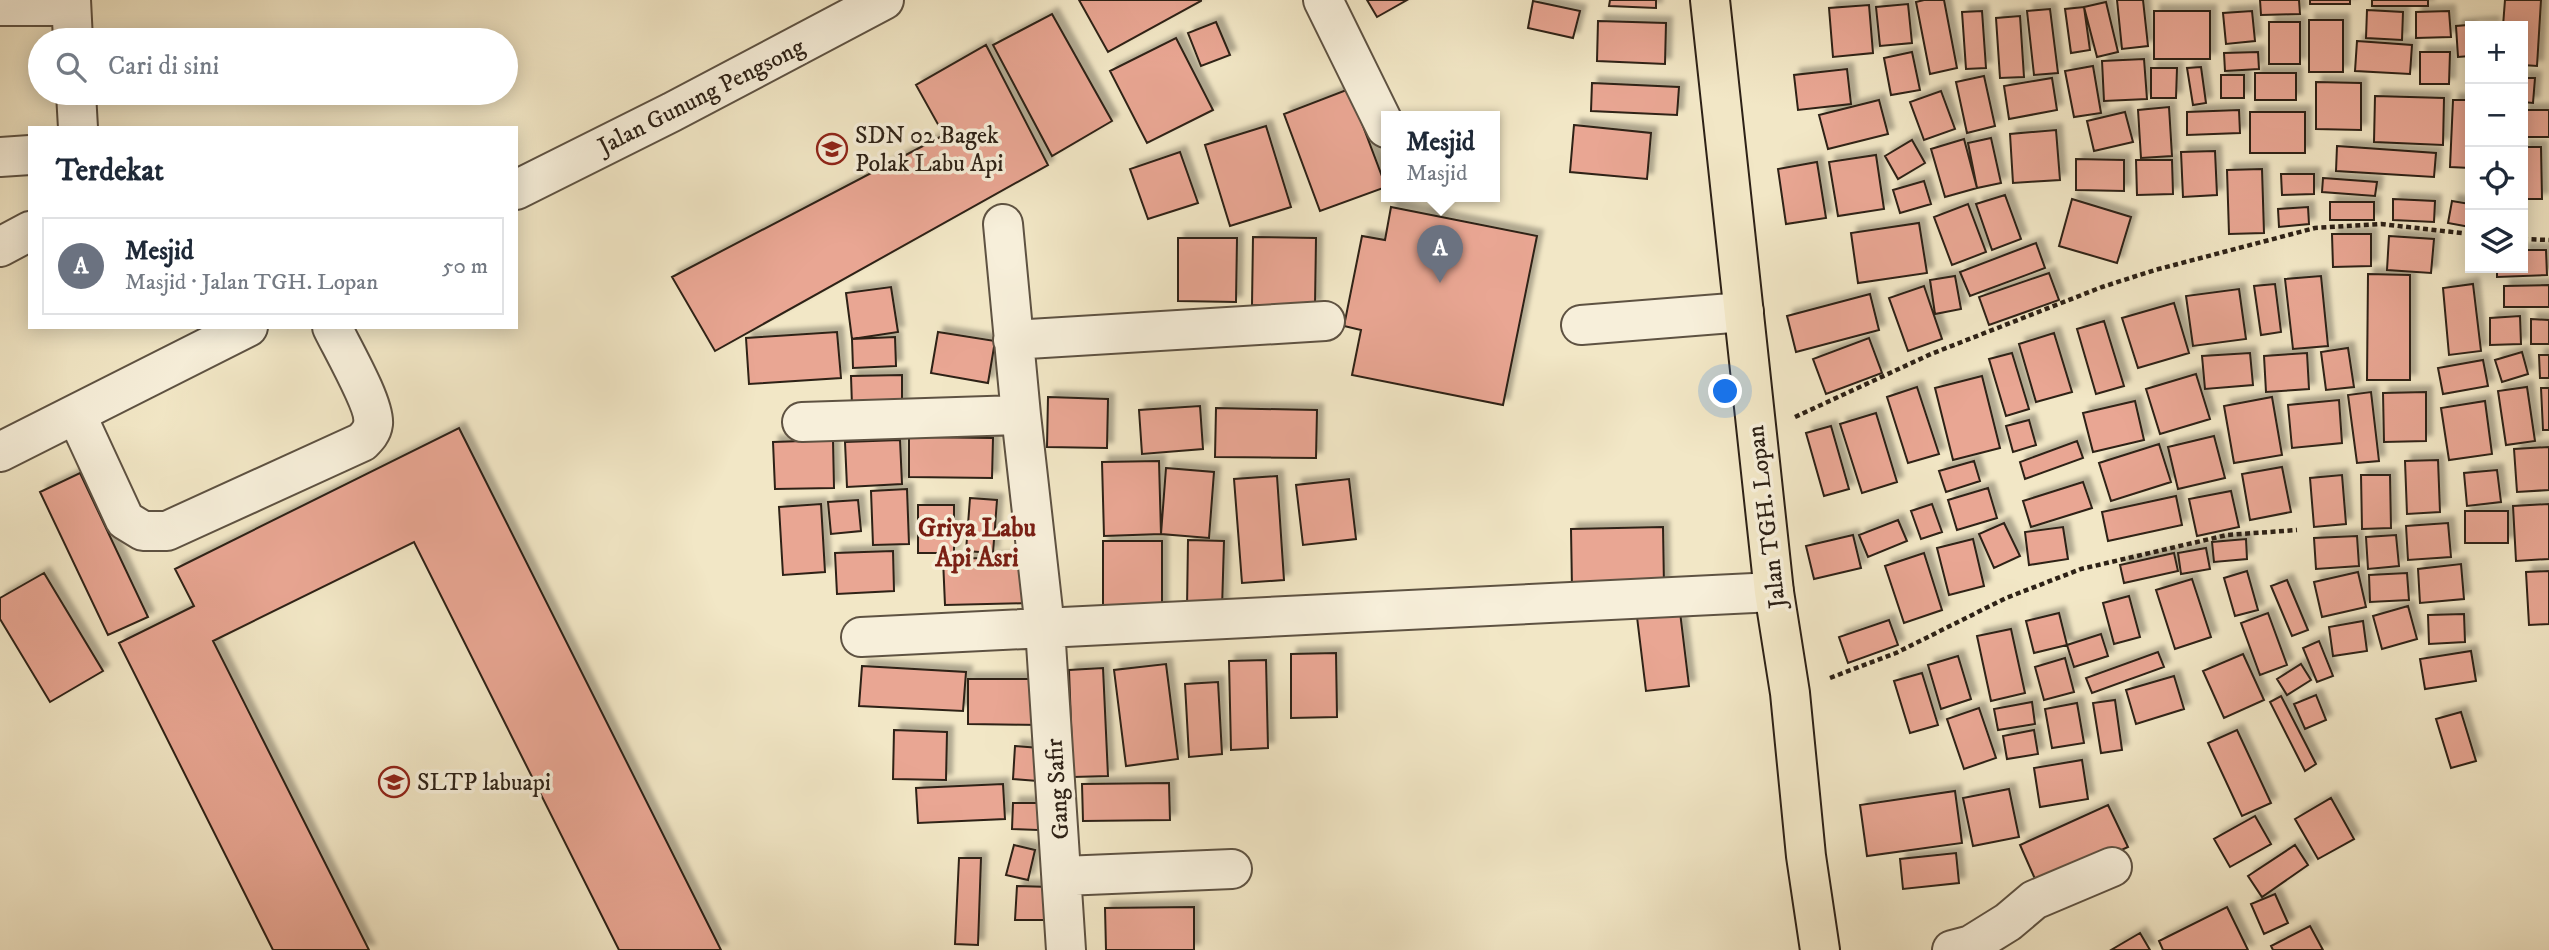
<!DOCTYPE html>
<html lang="id">
<meta charset="utf-8">
<style>
body{margin:0;font-family:"IM FELL DW Pica",serif;background:#f2f2f3;color:#1f2937}
.controls{position:absolute;right:21px;top:21px;display:grid;overflow:hidden;border-radius:0px;box-shadow:0 4px 18px #0003}
.controls button{width:63px;height:63px;display:grid;place-items:center;padding:0;border:0;border-bottom:2px solid #e0e1e3;background:#fff;color:#1f2937;font:35px sans-serif}
.you{position:absolute;left:1726px;top:392px;width:24px;height:24px;margin:-18px;border:5px solid #fff;border-radius:50%;background:#1a73e8;box-shadow:0 0 0 10px #1a73e833}
.badge{display:grid;place-items:center;width:46px;height:46px;border-radius:50%;background:#8f2418;color:#fff;font-size:23px;font-weight:700}
.pin{position:absolute;translate:-50% -58px;filter:drop-shadow(0 2px 4px #0008)}
.pin::after{content:'';position:absolute;top:37px;width:24px;height:21px;background:inherit;clip-path:polygon(0 0,100% 0,50% 100%)}
.popup{position:absolute;left:1381px;top:111px;width:119px;height:91px;box-sizing:border-box;display:grid;place-content:center;border-radius:0px;background:#fff;filter:drop-shadow(0 2px 5px #0005);font-size:23px;white-space:nowrap;color:#747a83}
.popup b{font-size:26px;color:#1f2937}
.popup::after{content:'';position:absolute;left:50%;top:100%;margin-left:-14px;border:14px solid transparent;border-top-color:#fff}
.list{margin:0;padding:0;list-style:none}
h2{display:flex;justify-content:space-between;align-items:center;height:91px;margin:0;padding:0 28px;font-size:30px}
h2 small{font-size:23px;font-weight:400;color:#747a83}
.list li{display:grid;grid-template-columns:46px 1fr auto;gap:21px;align-items:center;box-sizing:border-box;height:98px;margin:0 14px 14px;padding:0 14px;border:2px solid #e0e1e3;border-radius:0px}
.list b{display:block;font-size:26px;white-space:nowrap}
.list p{margin:0;font-size:23px;white-space:nowrap;color:#747a83}
.list em{font-size:23px;font-style:normal;color:#747a83}
.icon{flex:none;width:38px;height:38px;fill:none;stroke:currentColor;stroke-width:2;stroke-linecap:round;stroke-linejoin:round}
.map{position:relative;flex:none;width:2549px;height:950px;overflow:hidden}
.search{position:absolute;background:#fff;box-shadow:0 4px 18px #0003;left:28px;top:28px;width:490px;height:77px;display:flex;align-items:center;gap:18px;box-sizing:border-box;padding:0 24px;border-radius:38px;color:#747a83;font-size:26px}
.panel{position:absolute;background:#fff;box-shadow:0 4px 18px #0003;left:28px;top:126px;width:490px;height:203px;border-radius:0px}
.map>svg:first-child{display:block}
.building{fill:#e9a693;stroke:#2d2116;stroke-width:2;filter:url(#shadow)}
.lines{fill:none;stroke-linecap:round;stroke-linejoin:round}
.minor-casing{stroke:#5e5242;stroke-width:42}
.highway-casing{stroke:#2d2116;stroke-width:42}
.path{stroke:#2d2116;stroke-width:4.5;stroke-dasharray:5 3.5;stroke-linecap:butt}
.minor{stroke:#f7efda;stroke-width:38}
.highway{stroke:#f2e7c6;stroke-width:38}
.labels{text-anchor:middle;stroke-width:7;stroke-linejoin:round;paint-order:stroke}
.street-label{font-size:24px;fill:#2d2116;stroke:#f7efda}
.poi-label{font-size:24px;fill:#2d2116;stroke:#f7efda;text-anchor:start}
.neighbourhood-label{font-size:26px;font-weight:bold;fill:#7a1f14;stroke:#f7efda}
</style>
<div class="map">
<svg width="2549" height="950" viewBox="0 0 2549 950">
<defs>
<filter id="shadow"><feDropShadow dx="6" dy="-6" stdDeviation="2" flood-color="#0004"/></filter>
</defs>
<rect width="100%" height="100%" fill="#f2e7c6"/>
<filter id="stains"><feTurbulence type="fractalNoise" baseFrequency=".00286" numOctaves="4"/><feColorMatrix values="0 0 0 0 .2 0 0 0 0 .09 0 0 0 0 .02 0 0 0 .5 -.17"/></filter>
<radialGradient id="worn" r=".72"><stop offset=".6" stop-color="#630" stop-opacity="0"/><stop offset="1" stop-color="#630" stop-opacity=".3"/></radialGradient>
<!-- building -->
<path class="building" d="M1079,0H1201V1L1108,52Z
M1367,0H1407L1377,17Z
M1610,0H1656V8L1609,6Z
M1924,0H1944L1957,68L1930,74L1916,2Z
M2117,0H2143L2148,46L2122,49Z
M2260,0H2299L2300,14L2261,15Z
M2310,0H2350V4H2310Z
M2372,0H2428V6H2372Z
M2505,0H2541L2537,66L2523,65V26H2503Z
M1533,1L1580,11L1573,38L1528,28Z
M2106,2L2118,52L2097,57L2084,7Z
M1908,4L1912,43L1880,46L1876,7Z
M1869,5L1873,53L1833,57L1829,8Z
M2084,7L2090,50L2071,53L2065,9Z
M2050,9L2058,73L2034,75L2027,11Z
M2367,10L2403,12L2402,40L2366,38Z
M1982,11L1986,68L1966,69L1962,12Z
M2154,11H2210V59H2154Z
M2252,11L2255,41L2226,44L2223,13Z
M2449,11L2451,37L2416,38V12Z
M1052,14L1112,121L1052,156L993,45Z
M2020,16L2024,77L2000,78L1996,18Z
M2309,20H2343V72H2309Z
M1598,21L1666,23L1665,64L1597,61Z
M1216,22L1230,55L1201,66L1188,33Z
M2269,22H2300V64H2269Z
M2492,23L2493,26H2470V56L2458,57L2456,26Z
M1176,38L1213,110L1147,143L1110,71Z
M2357,41L2412,45L2410,74L2355,71Z
M986,45L1048,165L715,351L672,277L944,135L916,85Z
M1912,52L1920,90L1891,95L1884,58Z
M2258,52L2259,69L2225,71L2224,53Z
M2420,52H2450L2449,84H2420Z
M2144,59L2147,99L2104,101L2102,61Z
M2093,66L2101,113L2074,117L2065,71Z
M2201,67L2206,103L2193,105L2187,68Z
M2151,68H2177L2176,98H2151Z
M1847,69L1851,104L1798,110L1794,75Z
M2255,73H2296V100H2255Z
M2221,75H2244V98H2221Z
M1984,76L1995,126L1967,133L1956,82Z
M2052,78L2057,110L2009,119L2004,86Z
M2523,78H2535L2533,103L2523,102Z
M2316,82L2361,83V130L2316,129Z
M1592,83L1679,87L1677,115L1591,111Z
M1349,89L1386,187L1320,211L1284,114Z
M1941,91L1955,129L1924,140L1910,102Z
M2375,96L2444,98L2443,145L2374,142Z
M1879,100L1888,134L1828,149L1819,115Z
M2453,100H2470V168L2450,167Z
M2169,107L2172,156L2141,158L2138,110Z
M2239,110L2240,133L2187,135V112Z
M2523,110H2549V137H2523Z
M2125,112L2133,142L2094,151L2087,121Z
M2250,112H2305V153H2250Z
M1574,125L1651,133L1647,179L1570,172Z
M1266,126L1291,207L1230,226L1205,145Z
M2056,130L2060,180L2013,183L2010,134Z
M1991,138L2001,183L1977,188L1968,143Z
M1964,139L1977,188L1945,197L1931,149Z
M1912,140L1925,163L1898,179L1885,156Z
M2337,146L2436,153L2434,177L2336,171Z
M2523,147H2541L2542,199H2523Z
M2215,151L2217,195L2183,197L2181,152Z
M1180,152L1198,203L1148,219L1130,169Z
M1876,155L1884,209L1838,216L1829,162Z
M2076,159L2124,160V191L2076,190Z
M2136,160H2172L2173,194L2137,195Z
M1817,162L1826,218L1786,224L1778,169Z
M2262,169L2264,233L2229,234L2227,170Z
M2281,174H2314V194L2282,195Z
M2323,178L2377,182L2375,196L2322,192Z
M1924,181L1931,204L1900,213L1893,190Z
M2005,195L2021,239L1992,250L1976,204Z
M2072,199L2131,217L2117,263L2059,246Z
M2393,199L2435,201L2434,222L2393,220Z
M2452,201L2470,204V227L2448,223Z
M2330,202H2374V220H2330Z
M1968,204L1986,252L1952,265L1934,217Z
M1391,207L1537,236L1503,405L1352,375L1361,330L1344,326L1362,236L1385,240Z
M2308,207L2309,224L2279,227L2278,209Z
M1919,223L1927,273L1858,283L1851,233Z
M2332,234H2371V266L2333,267Z
M2389,236L2434,239L2431,273L2387,270Z
M1253,237L1316,238L1315,306L1252,305Z
M1178,238H1237L1236,302L1178,301Z
M2036,243L2045,268L1970,296L1960,272Z
M2523,250H2546L2547,275L2497,277V268H2523Z
M2049,273L2059,300L1989,325L1979,297Z
M2368,274L2410,275V380H2367Z
M1955,276L1961,309L1935,314L1930,280Z
M2321,276L2328,346L2293,349L2285,279Z
M2275,284L2281,332L2261,335L2254,286Z
M2473,284L2481,351L2449,355L2443,288Z
M2549,285V307H2504V286Z
M1924,286L1942,339L1908,351L1889,298Z
M891,287L898,332L852,339L846,293Z
M2239,289L2246,339L2193,346L2186,296Z
M1870,294L1879,330L1796,352L1787,316Z
M2174,303L2189,353L2138,368L2122,318Z
M2520,316L2521,344L2490,345V318Z
M2531,319L2549,320V344H2531Z
M2104,321L2124,386L2096,394L2077,329Z
M837,332L841,378L749,384L746,338Z
M938,332L995,341L988,383L931,373Z
M2054,333L2072,392L2036,402L2019,344Z
M895,337L896,366L853,368L852,339Z
M1869,338L1882,373L1826,394L1813,359Z
M2348,348L2354,387L2326,390L2321,352Z
M2522,352L2528,374L2502,382L2495,360Z
M2012,353L2029,409L2006,416L1989,359Z
M2250,353L2253,385L2205,389L2202,356Z
M2307,353L2309,389L2266,392L2264,356Z
M2539,355H2549V378H2540Z
M2483,360L2488,386L2443,394L2438,368Z
M2196,374L2210,419L2160,434L2146,389Z
M902,375V405L852,406L851,376Z
M1982,376L2000,448L1953,460L1935,388Z
M1917,387L1939,454L1908,463L1887,397Z
M2527,387L2535,441L2506,445L2498,391Z
M2541,388H2549V430H2543Z
M2371,392L2379,461L2357,463L2348,395Z
M2426,392V441L2384,442L2383,393Z
M1048,397L1108,399L1107,448L1047,447Z
M2272,397L2282,455L2234,463L2224,406Z
M2339,400L2342,443L2292,448L2288,405Z
M2135,401L2144,440L2093,452L2083,413Z
M2485,401L2492,454L2449,460L2441,408Z
M1200,406L1203,449L1142,454L1139,410Z
M1216,408L1317,410L1316,458L1215,457Z
M1876,413L1897,482L1862,493L1840,424Z
M2029,420L2036,445L2013,452L2006,426Z
M1831,426L1849,489L1824,496L1806,433Z
M459,428L721,950H619L414,542L213,641L369,950H273L119,643L194,606L175,569Z
M2214,436L2225,478L2178,489L2168,447Z
M909,437L993,438L992,478L909,477Z
M833,440L834,488L775,489L773,442Z
M900,440L902,484L847,487L845,442Z
M2077,441L2083,458L2025,479L2020,462Z
M2159,444L2171,482L2111,501L2099,463Z
M2549,447V490L2517,492L2514,449Z
M2438,460L2440,512L2407,514L2405,461Z
M1159,461L1161,534L1104,536L1102,462Z
M1974,461L1980,481L1946,492L1939,471Z
M2282,467L2291,512L2250,520L2242,474Z
M1166,468L1214,472L1209,538L1161,534Z
M2497,470L2501,502L2467,506L2464,473Z
M80,473L148,617L108,635L40,492Z
M2342,475L2346,524L2314,527L2310,478Z
M2361,475H2390L2391,528L2362,529Z
M1277,476L1284,580L1242,583L1234,479Z
M1349,479L1356,539L1303,545L1296,485Z
M2083,482L2092,508L2031,527L2023,501Z
M1988,488L1997,518L1957,530L1948,500Z
M907,489L909,544L873,545L871,491Z
M2231,491L2239,527L2197,536L2189,499Z
M2176,496L2182,525L2108,541L2102,512Z
M970,498L997,500L993,553L966,551Z
M858,500L861,531L831,534L828,502Z
M821,504L825,572L783,575L779,507Z
M1932,504L1942,532L1921,539L1911,511Z
M2549,504V559L2516,561L2513,506Z
M918,505H954V553H918Z
M2465,511H2508V543H2465Z
M1898,520L1907,541L1868,557L1859,535Z
M2004,523L2020,556L1994,568L1979,534Z
M2448,523L2451,557L2408,560L2406,526Z
M1663,527L1664,587L1572,589L1571,529Z
M2063,527L2068,559L2029,565L2025,532Z
M1853,535L1861,568L1814,579L1806,546Z
M2396,535L2399,566L2368,569L2366,537Z
M2357,536L2359,566L2316,569L2314,538Z
M1973,539L1984,586L1949,595L1937,548Z
M2246,539L2247,559L2214,562L2212,542Z
M1188,540L1224,541L1222,609L1187,608Z
M1103,541H1162V613H1103Z
M2206,548L2210,569L2181,574L2178,553Z
M893,551L894,591L837,594L835,553Z
M1924,553L1942,610L1904,623L1885,566Z
M2174,553L2178,571L2124,583L2120,565Z
M1029,557L1031,603L945,605L943,559Z
M2461,564L2464,599L2420,603L2418,569Z
M2247,571L2258,610L2235,616L2224,578Z
M2549,571V624L2529,625L2526,572Z
M2358,572L2366,607L2322,617L2314,582Z
M44,573L103,671L50,702L0,619V598Z
M2407,573L2409,600L2370,602L2369,575Z
M2192,579L2211,637L2175,649L2156,590Z
M2287,580L2308,630L2292,636L2271,586Z
M2129,596L2140,637L2114,644L2103,603Z
M2408,606L2417,639L2382,649L2373,616Z
M1680,612L1689,686L1646,691L1637,617Z
M2059,613L2067,645L2034,653L2026,621Z
M2268,613L2287,665L2260,675L2241,623Z
M2464,614L2465,642L2429,644L2428,615Z
M1889,620L1898,645L1848,663L1839,637Z
M2363,621L2367,651L2333,656L2329,627Z
M2011,629L2025,693L1991,701L1977,636Z
M2101,634L2108,656L2074,667L2067,645Z
M2319,641L2333,676L2317,682L2303,648Z
M2471,651L2476,681L2425,689L2420,659Z
M2158,652L2164,667L2092,693L2086,678Z
M1336,653L1337,717L1291,718V654Z
M2243,654L2264,700L2224,718L2203,671Z
M1958,656L1971,699L1941,709L1928,665Z
M2065,658L2074,692L2044,700L2035,667Z
M1266,660L1268,748L1231,750L1229,661Z
M1166,664L1178,759L1126,766L1114,670Z
M2301,664L2311,680L2287,695L2277,679Z
M862,666L966,672L963,711L859,706Z
M1103,668L1108,776L1073,777L1069,670Z
M1922,673L1938,725L1910,733L1894,681Z
M2174,676L2184,709L2136,724L2126,690Z
M968,679H1043V725L968,724Z
M1218,682L1222,754L1189,757L1185,684Z
M2316,695L2326,720L2305,729L2294,704Z
M2281,696L2316,764L2305,771L2270,702Z
M2115,700L2122,750L2101,753L2093,703Z
M2032,702L2035,724L1998,730L1994,709Z
M2077,703L2084,743L2052,748L2045,709Z
M1979,708L1996,758L1964,769L1947,719Z
M2461,712L2476,761L2451,768L2436,719Z
M894,730L947,732L946,780L893,779Z
M2034,730L2038,754L2007,759L2003,736Z
M2237,730L2271,803L2242,816L2208,743Z
M1015,746L1052,749L1050,782L1013,779Z
M2082,760L2088,799L2040,807L2034,768Z
M1169,783L1170,820L1083,821L1082,784Z
M1003,784L1005,819L918,823L916,788Z
M2009,789L2019,837L1973,846L1963,798Z
M1955,791L1962,843L1867,856L1860,805Z
M2331,798L2354,839L2318,859L2295,819Z
M1013,803H1038V830L1012,829Z
M2108,805L2128,847L2039,888L2020,845Z
M2255,816L2271,844L2230,867L2214,839Z
M1014,845L1035,850L1028,880L1006,875Z
M2295,845L2308,865L2262,897L2248,876Z
M1956,853L1959,883L1903,889L1900,859Z
M959,858H981L978,945L955,944Z
M1017,886L1051,887L1049,920H1015Z
M2275,894L2288,923L2264,934L2251,904Z
M1194,907V950H1106L1105,908Z
M2227,907L2248,950H2163L2159,941Z
M2310,926L2323,950H2273L2271,946Z
M2140,933L2150,950H2111Z"/>
<g class="lines">
<!-- minor casing -->
<g class="minor-casing">
<path id="minor" d="M71,0L73,40
M1323,0L1386,128
M0,6H71
M76,93L78,128
M0,157L30,155
M516,190L672,112L884,0
M1003,224L1021,415L1045,628L1066,950
M0,247L30,231
M1581,325L1744,312
M1013,340L1325,321
M76,414L125,520L143,531H167L362,442C367,437 372,432 373,424C376,406 341,346 332,327
M802,422L1021,415
M0,452L248,327
M861,637L1774,592
M1063,876L1232,869
M1952,950L1971,945L2008,922L2034,900L2112,867"/>
</g>
<!-- highway casing -->
<g class="highway-casing">
<path id="highway" d="M1710,0L1774,592L1790,693L1806,856L1820,950"/>
</g>
<!-- path -->
<path class="path" d="M2523,239L2549,240
M1795,417L1931,354L2102,287L2155,270L2315,228L2381,224L2470,234
M1830,678L1896,653L2006,598L2081,569L2227,535L2297,530"/>
<!-- minor -->
<use href="#minor" class="minor"/>
<!-- highway -->
<use href="#highway" class="highway"/>
</g>
<!-- icons -->
<defs>
<g id="school-ring" transform="scale(1.575)"><circle r="9.5" fill="#f7efda" stroke="#8f2418" stroke-width="1.5"/><path d="M0-5L7-2L0 1L-7-2ZM-4 1L0 2.5L4 1V4Q0 6-4 4Z" fill="#8f2418"/></g>
</defs>
<g fill-rule="evenodd">
<use href="#school-ring" x="832" y="149"/>
<use href="#school-ring" x="394" y="782"/>
</g>
<g class="labels">
<!-- street labels -->
<g class="street-label">
<text transform="translate(701 96) rotate(-27)" y="8">Jalan Gunung Pengsong</text>
<text transform="translate(1766 517) rotate(-97)" y="8">Jalan TGH. Lopan</text>
<text transform="translate(1057 789) rotate(-94)" y="8">Gang Safir</text>
</g>
<!-- poi labels -->
<g class="poi-label">
<text x="855" y="143">SDN 02 Bagek<tspan x="855" dy="28">Polak Labu Api</tspan></text>
<text x="417" y="790">SLTP labuapi</text>
</g>
<!-- neighbourhood labels -->
<g class="neighbourhood-label">
<text x="977" y="536">Griya Labu<tspan x="977" dy="30">Api Asri</tspan></text>
</g>
</g>
<rect width="100%" height="100%" filter="url(#stains)"/>
<rect width="100%" height="100%" fill="url(#worn)"/>
</svg>
<div class="controls">
<button>+</button>
<button>−</button>
<button><svg class="icon" aria-label="locate" viewBox="0 0 24 24"><circle cx="12" cy="12" r="6"/><path d="M12 2v4M12 18v4M2 12h4M18 12h4"/></svg></button>
<button><svg class="icon" aria-label="layers" viewBox="0 0 24 24"><path d="M12 4l9 5-9 5-9-5zM3 14l9 5 9-5"/></svg></button>
</div>
<div class="you"></div>
<div class="pin badge" style="left:1440px;top:283px;background:#6b7280">A</div>
<div class="popup"><b>Mesjid</b>Masjid</div>
<div class="search"><svg class="icon" aria-label="search" viewBox="0 0 24 24"><circle cx="10" cy="10" r="6"/><path d="M15 15l6 6"/></svg>Cari di sini</div>
<section class="panel">
<h2>Terdekat<small></small></h2>
<ul class="list">
<li><span class="badge" style="background:#6b7280">A</span><div><b>Mesjid</b><p>Masjid · Jalan TGH. Lopan</p></div><em>50 m</em></li>
</ul>
</section>
</div>
